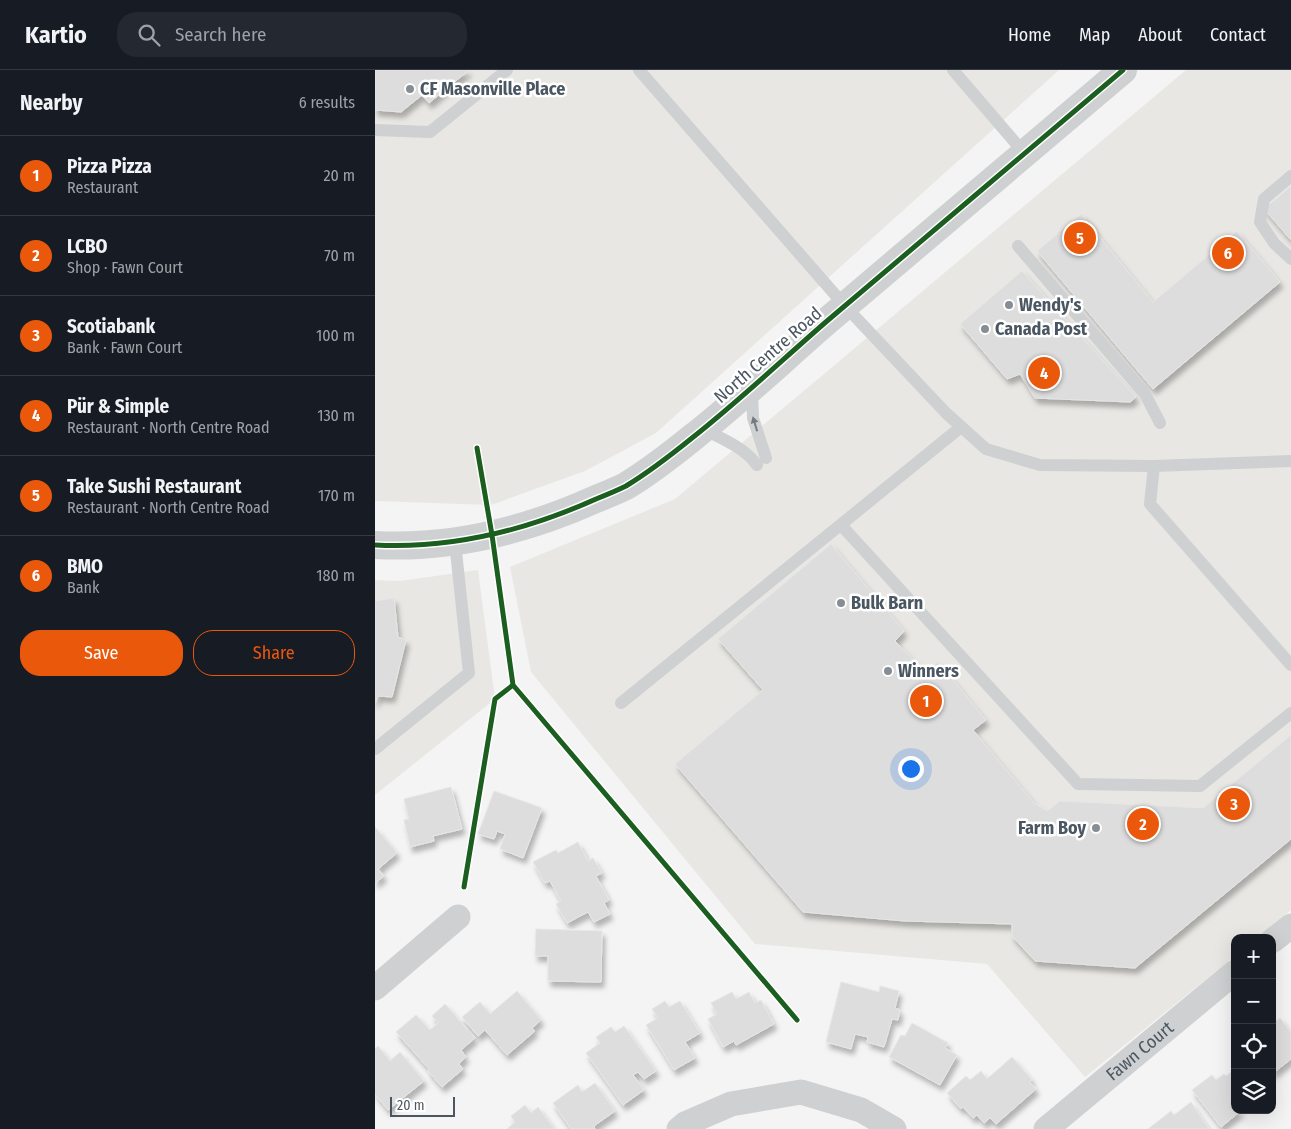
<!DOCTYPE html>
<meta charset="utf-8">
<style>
body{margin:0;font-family:"Fira Sans Condensed",sans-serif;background:#242831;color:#f1f3f6}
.controls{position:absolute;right:15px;bottom:15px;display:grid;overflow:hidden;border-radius:10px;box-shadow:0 5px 20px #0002}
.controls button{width:45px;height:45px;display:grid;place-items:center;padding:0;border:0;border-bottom:1px solid #363941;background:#171b24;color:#f1f3f6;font:25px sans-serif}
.scale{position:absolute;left:15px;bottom:12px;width:65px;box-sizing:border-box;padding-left:5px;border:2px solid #4a5661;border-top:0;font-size:14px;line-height:18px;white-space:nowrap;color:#4a5661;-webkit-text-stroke:4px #fff;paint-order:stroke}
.you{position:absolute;left:535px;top:698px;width:18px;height:18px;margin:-12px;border:4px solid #fff;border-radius:50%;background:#1a73e8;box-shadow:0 0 0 8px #1a73e833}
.badge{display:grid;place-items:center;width:32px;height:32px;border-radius:50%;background:#ea580c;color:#fff;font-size:16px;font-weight:700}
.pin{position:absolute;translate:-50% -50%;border:2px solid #fff;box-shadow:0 1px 5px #0006}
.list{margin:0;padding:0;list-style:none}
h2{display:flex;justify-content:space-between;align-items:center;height:65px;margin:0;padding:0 20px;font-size:21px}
h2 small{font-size:16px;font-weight:400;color:#9ea1a6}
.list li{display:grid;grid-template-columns:32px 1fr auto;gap:15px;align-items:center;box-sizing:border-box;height:80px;padding:0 20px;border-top:1px solid #363941}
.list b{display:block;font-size:19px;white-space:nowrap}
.list p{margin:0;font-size:16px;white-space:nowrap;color:#9ea1a6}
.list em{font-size:16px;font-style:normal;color:#9ea1a6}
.actions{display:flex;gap:10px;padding:15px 20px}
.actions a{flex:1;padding:11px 0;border:1px solid #ea580c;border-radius:20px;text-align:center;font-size:18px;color:#ea580c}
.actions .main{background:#ea580c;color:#fff}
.icon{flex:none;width:28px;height:28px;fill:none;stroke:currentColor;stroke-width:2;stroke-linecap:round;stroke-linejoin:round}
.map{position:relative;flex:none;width:916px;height:1059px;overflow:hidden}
header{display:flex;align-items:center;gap:30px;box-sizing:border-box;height:70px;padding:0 25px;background:#171b24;border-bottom:1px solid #363941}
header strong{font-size:24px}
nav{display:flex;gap:28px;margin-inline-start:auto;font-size:18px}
.search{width:350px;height:45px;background:#242831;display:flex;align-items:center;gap:12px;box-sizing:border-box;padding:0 18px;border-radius:20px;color:#9ea1a6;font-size:19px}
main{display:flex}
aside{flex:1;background:#171b24}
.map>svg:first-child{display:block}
.commercial{fill:#e8e7e3}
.building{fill:#ddddde;stroke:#e5e6e7;filter:url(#shadow)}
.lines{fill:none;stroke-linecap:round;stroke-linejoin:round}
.service{stroke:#ced0d2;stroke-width:12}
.minor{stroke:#ced0d2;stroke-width:25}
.tertiary{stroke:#ced0d2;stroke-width:28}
.cycleway-casing{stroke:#fff;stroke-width:8}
.cycleway{stroke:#1b5e20;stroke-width:5}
.oneway{fill:#727b83}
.poi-dot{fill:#868d94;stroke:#fff;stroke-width:2}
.labels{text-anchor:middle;stroke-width:5;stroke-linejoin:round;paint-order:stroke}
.poi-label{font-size:18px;font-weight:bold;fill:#4a5661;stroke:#fff;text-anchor:start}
.street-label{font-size:18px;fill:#4a5661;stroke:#fff}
</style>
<header>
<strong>Kartio</strong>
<div class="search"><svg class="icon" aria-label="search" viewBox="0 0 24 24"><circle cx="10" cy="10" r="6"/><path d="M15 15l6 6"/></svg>Search here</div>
<nav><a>Home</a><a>Map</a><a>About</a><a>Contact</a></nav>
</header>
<main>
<aside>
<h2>Nearby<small>6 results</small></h2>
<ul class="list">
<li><span class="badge">1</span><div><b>Pizza Pizza</b><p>Restaurant</p></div><em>20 m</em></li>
<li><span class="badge">2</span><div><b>LCBO</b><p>Shop · Fawn Court</p></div><em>70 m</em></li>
<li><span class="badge">3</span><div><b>Scotiabank</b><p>Bank · Fawn Court</p></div><em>100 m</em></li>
<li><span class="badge">4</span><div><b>Pür &amp; Simple</b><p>Restaurant · North Centre Road</p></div><em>130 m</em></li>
<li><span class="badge">5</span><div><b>Take Sushi Restaurant</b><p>Restaurant · North Centre Road</p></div><em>170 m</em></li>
<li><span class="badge">6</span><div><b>BMO</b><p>Bank</p></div><em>180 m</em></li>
</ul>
<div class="actions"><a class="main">Save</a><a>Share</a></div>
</aside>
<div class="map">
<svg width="916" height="1059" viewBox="0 0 916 1059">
<defs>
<filter id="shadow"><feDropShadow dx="3" dy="5.5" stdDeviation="2.5" flood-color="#0004"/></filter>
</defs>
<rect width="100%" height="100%" fill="#f4f4f4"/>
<!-- commercial -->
<path class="commercial" d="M0,0H684L281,363L210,401L116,435L0,431Z
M811,0H916V840L882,868H860V886L710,1007L612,894L380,874L156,602L135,497L300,429Z
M103,500L120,629L0,725V510L25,511Z"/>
<!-- building -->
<path class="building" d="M0,0H94L54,33L47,25L26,42L0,40Z
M916,116V170L889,139Z
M706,144L778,232L862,161L905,212L778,319L662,181Z
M647,201L761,327L755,332L660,328L645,304L632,309L585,254Z
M456,474L529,561L520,571L550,602L563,592L611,650L598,660L659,733L672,741L685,731L828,738L916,665V769L760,898L660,891L637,866V854L530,851L428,842L300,694L388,620L343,569Z
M19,528L23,567L31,570L17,627L3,626L0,633V531Z
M76,717L87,759L58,766L59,771L35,777L29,750L34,749L29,729Z
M119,721L167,738L148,788L125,779L130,764L122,761L119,769L103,764Z
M0,757L22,783L3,799L9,806L0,813Z
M203,772L213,791L218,788L227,803L221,806L234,830L229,833L235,844L219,852L213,842L192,853L181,834L186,831L175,811L170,813L158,792L181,780L183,783Z
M161,859L227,861L226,912L173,911V886H160Z
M466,912L504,922L505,916L524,921L520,938L525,940L523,950L517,949L509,977L492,972L493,967L480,964L476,979L451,972Z
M142,921L166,950L157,958L160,961L132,985L110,960L103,966L87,947L105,932L115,944Z
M357,922L361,929L374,922L380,933L386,930L399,954L361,975L359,971L348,977L333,949L342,944L336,933Z
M290,931L294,937L305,931L325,963L310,972L320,988L299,1000L271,955L283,948L277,939Z
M70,934L100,968L86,980L91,987L84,994L88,999L67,1017L53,1001L54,999L21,962L41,945L55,960L63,953L57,946Z
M905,948L916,963V989L897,1004V954Z
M537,953L573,973L570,978L582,985L565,1015L514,987L526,965L530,966Z
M249,956L281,1001L269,1009L263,1002L258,1005L269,1020L248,1035L211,983L225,973L221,967L236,957L240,962Z
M3,976L15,991L25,982L49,1011L13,1040L0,1024V979Z
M637,987L657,1010L655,1012L661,1019L621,1054L615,1048L609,1053L602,1045L598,1048L588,1037L586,1039L572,1023L591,1006L595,1010L606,1001L612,1009Z
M860,999V1040H867L846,1057L817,1020L837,1005L841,1010L849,1004L851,1006Z
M220,1013L240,1041L219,1056L220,1059H196L178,1033L203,1015L207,1022Z
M816,1032L834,1059H773L796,1041L799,1045Z
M150,1035L156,1043L163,1037L179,1059H132L140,1052L136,1046Z"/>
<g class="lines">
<!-- service -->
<path class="service" d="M264,0L470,236L571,343L611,379L665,395L779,396L916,391
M578,0L650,84
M0,60L55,62L132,0
M916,106L889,129L885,152L899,173L916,189
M643,176L770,324L785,353
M377,321L378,348L391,388
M328,359C346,368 370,378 382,395
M779,396L775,434L916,595
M466,455L703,714L825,716L916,643
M246,633L586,357
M0,679L94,603L80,472"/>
<!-- minor -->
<g class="minor">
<path d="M897,871L916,856"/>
<path d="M0,918L83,847"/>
<path d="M304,1059L310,1054L356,1034L426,1022L486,1040L519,1059"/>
<path id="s1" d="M671,1059L860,902"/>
</g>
<!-- tertiary -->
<path class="tertiary" d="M0,475C76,479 152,460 221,429C231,425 241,421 251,416C274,402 296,385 317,368C364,331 407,290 452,251C550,167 650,84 748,0"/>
<!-- cycleway casing -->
<g class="cycleway-casing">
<path id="cycleway" d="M102,378L117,465L138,615L422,950
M0,475C76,479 152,460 221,429C231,425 241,421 251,416C274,402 296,385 317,368C364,331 407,290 452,251C550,167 650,84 748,0
M89,817L120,629L138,615"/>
</g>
<!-- cycleway -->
<use href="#cycleway" class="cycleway"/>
</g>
<!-- one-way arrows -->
<defs><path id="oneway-solid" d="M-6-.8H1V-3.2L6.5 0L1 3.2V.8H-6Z" transform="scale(1.25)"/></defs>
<use class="oneway" href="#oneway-solid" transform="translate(380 354) rotate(-107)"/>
<!-- markers -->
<g class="poi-dot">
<circle cx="35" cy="19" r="5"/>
<circle cx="634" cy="235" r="5"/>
<circle cx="610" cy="259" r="5"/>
<circle cx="466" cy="533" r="5"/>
<circle cx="513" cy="601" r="5"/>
<circle cx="721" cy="758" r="5"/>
</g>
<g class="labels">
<!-- poi labels -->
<g class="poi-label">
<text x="45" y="25">CF Masonville Place</text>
<text x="644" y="241">Wendy's</text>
<text x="620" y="265">Canada Post</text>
<text x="476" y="539">Bulk Barn</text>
<text x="523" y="607">Winners</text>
<text x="711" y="764" text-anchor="end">Farm Boy</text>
</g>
<!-- street labels -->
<g class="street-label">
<text transform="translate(393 285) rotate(-41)" y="6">North Centre Road</text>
<text dy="6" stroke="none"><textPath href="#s1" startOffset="122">Fawn Court</textPath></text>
</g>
</g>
</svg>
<div class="controls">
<button>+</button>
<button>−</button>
<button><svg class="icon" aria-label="locate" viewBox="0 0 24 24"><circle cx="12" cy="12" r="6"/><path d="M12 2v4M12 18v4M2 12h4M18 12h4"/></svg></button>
<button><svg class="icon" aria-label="layers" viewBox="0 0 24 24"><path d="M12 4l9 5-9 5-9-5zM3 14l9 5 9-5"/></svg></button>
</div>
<div class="scale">20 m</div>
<div class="you"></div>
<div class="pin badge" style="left:551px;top:631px">1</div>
<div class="pin badge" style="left:768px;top:754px">2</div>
<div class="pin badge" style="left:859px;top:734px">3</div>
<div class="pin badge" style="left:669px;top:303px">4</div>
<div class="pin badge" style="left:705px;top:168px">5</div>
<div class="pin badge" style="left:853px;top:183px">6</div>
</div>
</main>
